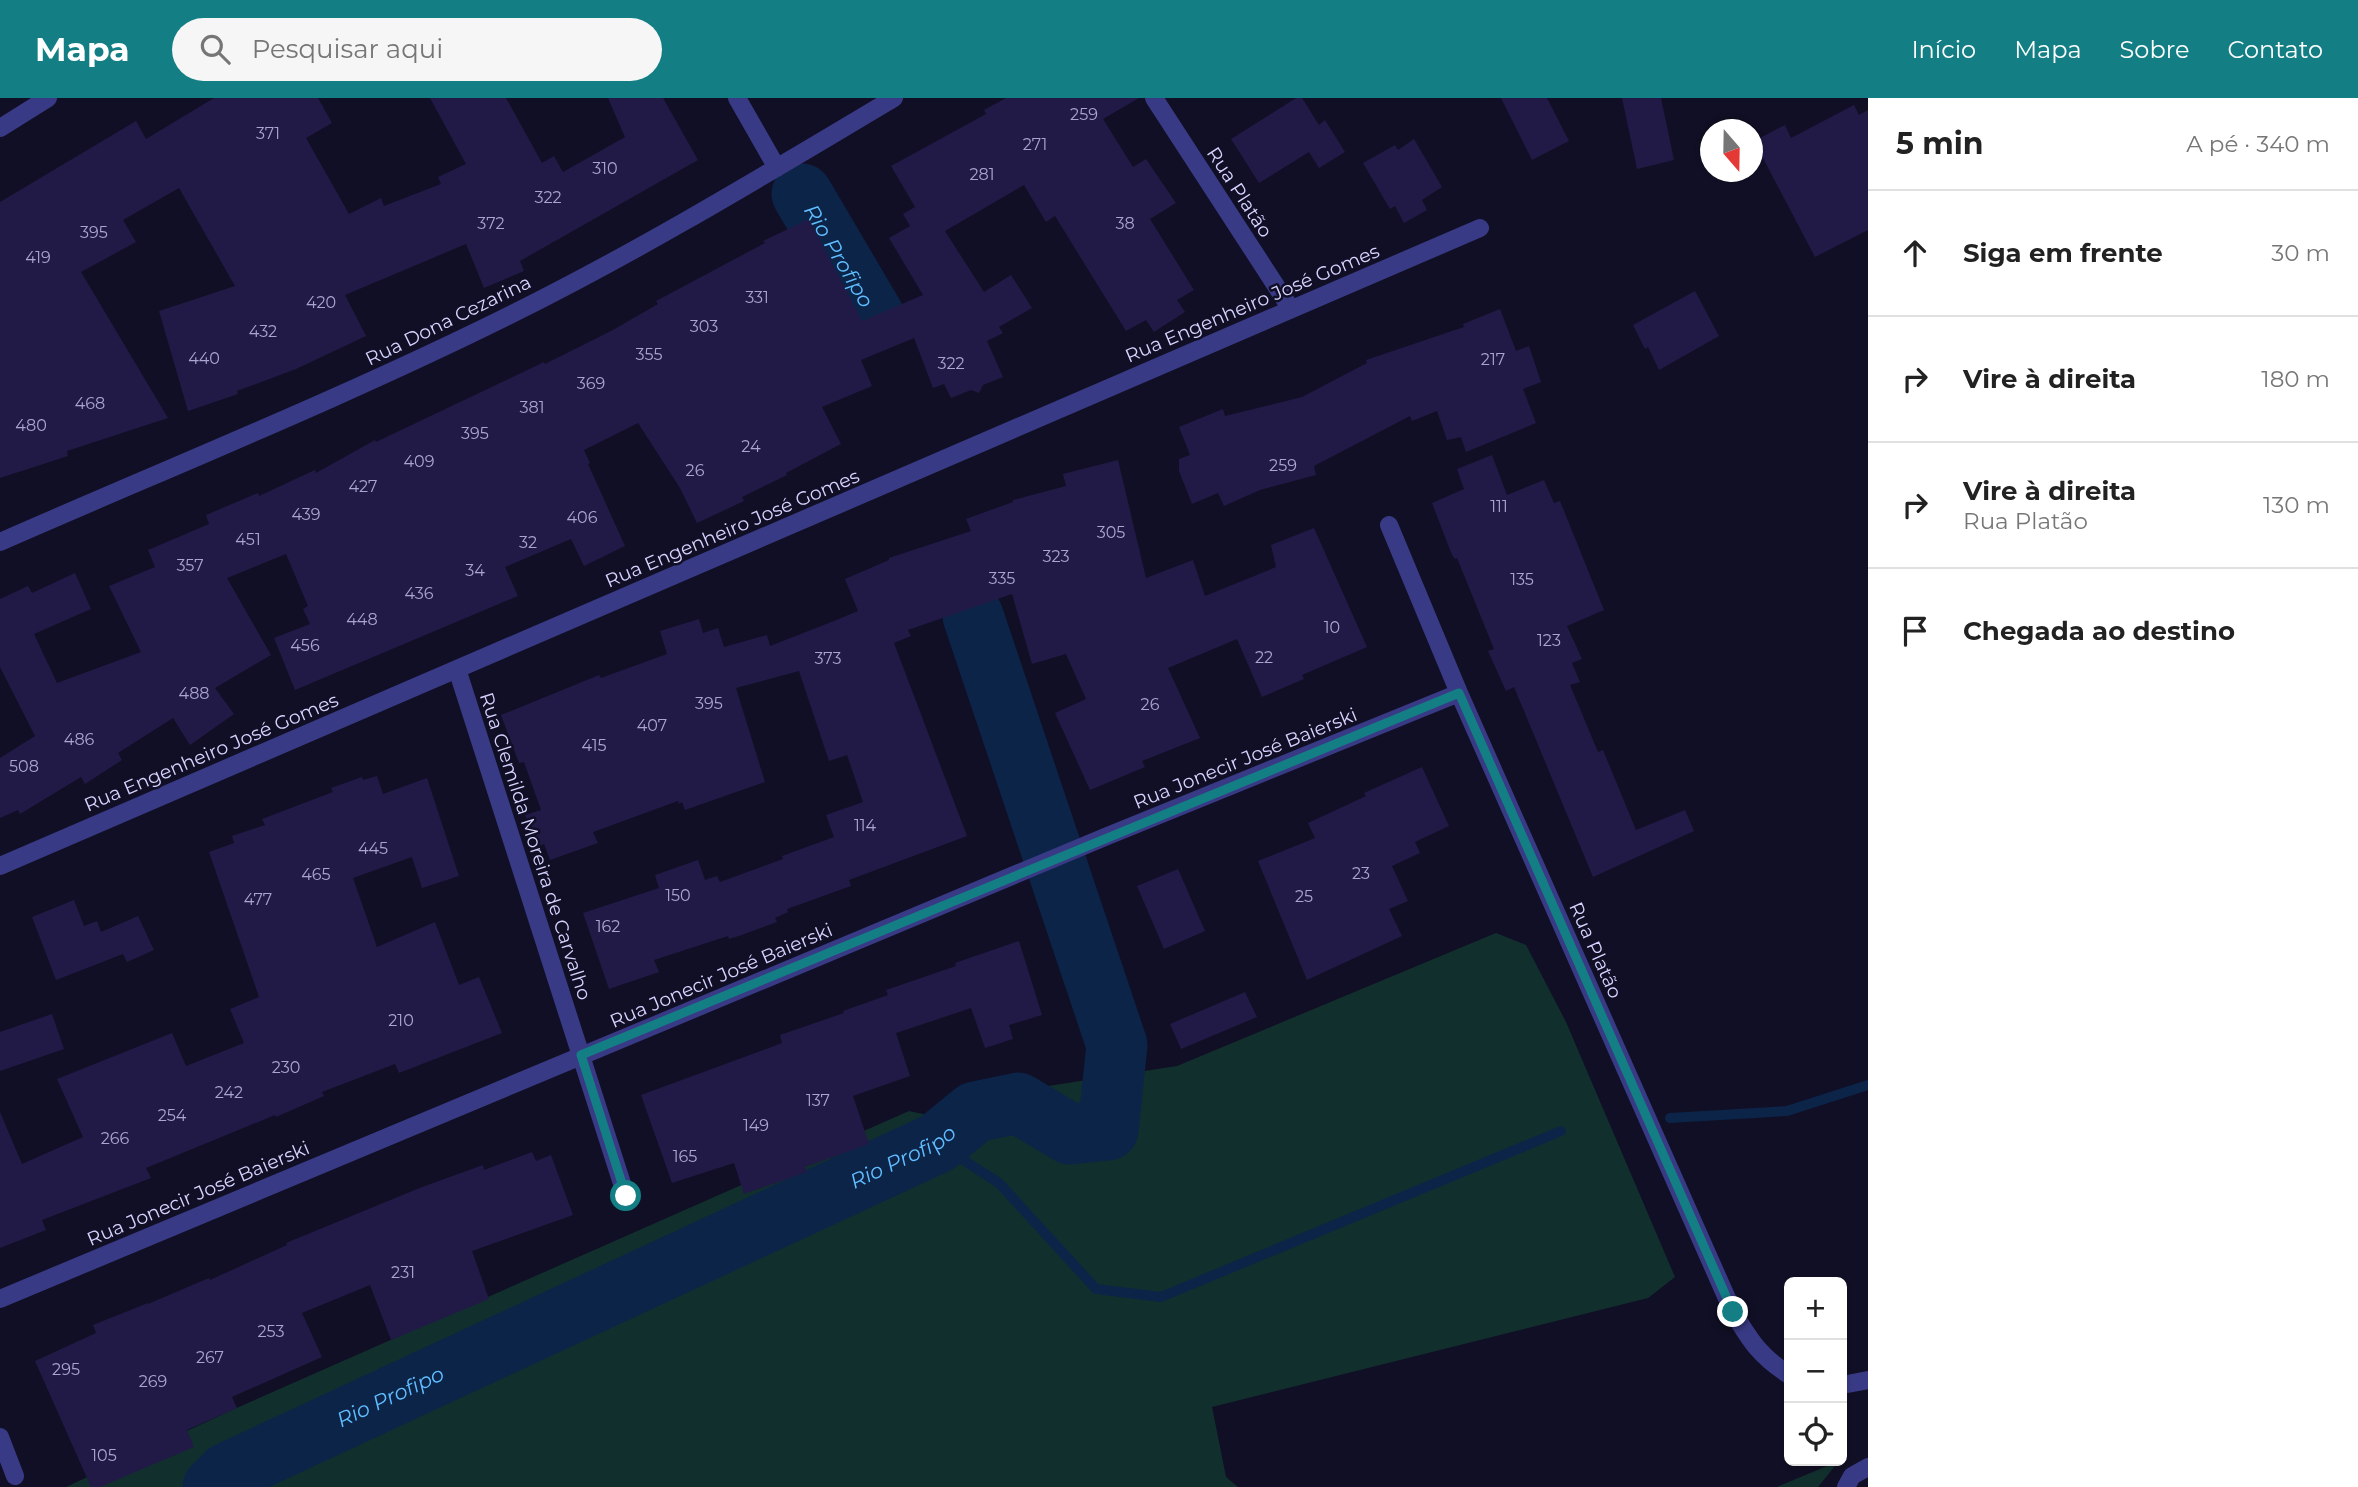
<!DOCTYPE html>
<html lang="pt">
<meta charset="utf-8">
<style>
body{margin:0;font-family:Montserrat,sans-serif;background:#f6f6f6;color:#222}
.controls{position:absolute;right:21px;bottom:21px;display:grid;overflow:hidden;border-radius:10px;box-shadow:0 2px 5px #0004}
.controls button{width:63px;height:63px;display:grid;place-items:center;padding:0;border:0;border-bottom:2px solid #e0e0e0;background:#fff;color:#222;font:35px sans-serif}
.compass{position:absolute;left:1700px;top:21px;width:63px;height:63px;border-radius:50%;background:#fff;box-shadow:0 2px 5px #0004;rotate:160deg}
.stop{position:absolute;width:21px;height:21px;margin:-16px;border:5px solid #137f85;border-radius:50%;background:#fff}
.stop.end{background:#137f85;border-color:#fff;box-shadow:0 2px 7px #0008}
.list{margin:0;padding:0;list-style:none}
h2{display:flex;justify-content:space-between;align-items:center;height:91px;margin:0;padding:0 28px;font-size:30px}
h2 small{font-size:23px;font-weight:400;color:#767676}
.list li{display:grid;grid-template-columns:46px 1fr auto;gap:21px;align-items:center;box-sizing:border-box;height:126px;padding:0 28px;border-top:2px solid #e0e0e0}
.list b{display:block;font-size:26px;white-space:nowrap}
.list p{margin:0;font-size:23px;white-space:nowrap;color:#767676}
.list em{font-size:23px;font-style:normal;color:#767676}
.icon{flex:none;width:38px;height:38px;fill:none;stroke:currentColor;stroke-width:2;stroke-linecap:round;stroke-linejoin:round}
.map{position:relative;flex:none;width:1868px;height:1389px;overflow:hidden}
header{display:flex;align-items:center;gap:42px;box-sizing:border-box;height:98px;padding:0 35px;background:#137f85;color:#fff}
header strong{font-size:33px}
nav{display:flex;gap:38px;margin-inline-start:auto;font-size:24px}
.search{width:490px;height:63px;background:#f6f6f6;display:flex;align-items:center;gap:18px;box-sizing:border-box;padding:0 24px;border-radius:38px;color:#767676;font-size:26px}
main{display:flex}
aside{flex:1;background:#fff}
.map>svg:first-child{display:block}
.green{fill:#11302d}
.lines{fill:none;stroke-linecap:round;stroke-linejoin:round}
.stream{stroke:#0b2448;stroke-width:10}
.river{stroke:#0b2448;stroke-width:61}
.building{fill:#211a47}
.minor{stroke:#393a85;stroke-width:18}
.route{stroke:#137f85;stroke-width:9}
.labels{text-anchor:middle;stroke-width:5;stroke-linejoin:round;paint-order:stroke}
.number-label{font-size:16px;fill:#a9a5d1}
.street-label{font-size:19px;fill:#d6d3ff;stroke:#110f25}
.water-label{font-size:21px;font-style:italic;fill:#61bdff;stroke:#110f25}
</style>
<header>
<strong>Mapa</strong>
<div class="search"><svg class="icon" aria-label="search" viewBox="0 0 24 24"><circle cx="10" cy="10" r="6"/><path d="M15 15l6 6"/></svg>Pesquisar aqui</div>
<nav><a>Início</a><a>Mapa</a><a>Sobre</a><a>Contato</a></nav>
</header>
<main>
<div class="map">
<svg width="1868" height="1389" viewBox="0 0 1868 1389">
<rect width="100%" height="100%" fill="#110f25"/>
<!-- green -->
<path class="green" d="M1496,835L1526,847L1566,924L1675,1179L1648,1200L1212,1309L1226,1379L1238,1389H66L232,1312L909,1013L1004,1034L1048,988L1177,968Z
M1839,1363L1818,1389H1777Z"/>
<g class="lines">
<!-- stream -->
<path class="stream" d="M1670,1020L1787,1013L1868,987
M937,1045L999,1085L1096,1191L1161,1199L1561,1033"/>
<!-- river -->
<g class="river">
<path id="s1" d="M802,96L875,220"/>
<path id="s2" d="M213,1389L227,1375L937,1045L975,1014L1018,1005L1070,1036L1108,1032L1117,947L973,518"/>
</g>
</g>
<!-- building -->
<path class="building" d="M214,0H318L332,25L306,40L349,116L381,100L384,108L441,86L438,79L466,66L430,0H506L542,65L554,58L563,74L625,39L608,0H663L698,62L520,163L524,173L484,190L466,146L345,197L366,238L296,271L237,293L238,296L188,313L159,213L235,188L179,90L123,122L136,144L81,174L168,320L67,353L68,358L0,380V104L136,23L146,41Z
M1006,0H1139L1103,21L1133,69L1146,61L1176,105L1150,121L1194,192L1177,202L1185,214L1154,234L1146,222L1126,233L1055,118L1046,124L1024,87L945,133L984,194L1011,177L1032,210L999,229L1003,235L987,243L1003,279L983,287L979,295L971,292L951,300L944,286L933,290L914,240L861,262L872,288L822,309L841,346L786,375L787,377L742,399L744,403L697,425L680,390L638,325L584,352L590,365L588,366L625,448L584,468L571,441L505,469L518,498L295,592L274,540L310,526L303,511L308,508L286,456L227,480L271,557L215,590L234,616L190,647L173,620L118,655L122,662L85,686L81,679L20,716L18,712L0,720V660L35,638L0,569V501L28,488L32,495L75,475L91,511L34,536L57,585L141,554L109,488L155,469L148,452L209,426L206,417L258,395L259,398L315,372L316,375L375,342L376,344L544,264L545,266L611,233L658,206L656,203L765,145L763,143L809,121L862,223L923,197L889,140L910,128L903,116L915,109L891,68L986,16L984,12Z
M1296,0H1302L1319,27L1325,22L1345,54L1319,70L1309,54L1259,85L1231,41Z
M1501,0H1547L1569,43L1532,62Z
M1622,0H1661L1674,62L1637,71Z
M1854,7L1859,17L1868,12V132L1815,159L1754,43L1785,27L1791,40Z
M1414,41L1442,89L1422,102L1427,112L1404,125L1395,108L1390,111L1363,65L1395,47L1398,52Z
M1695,193L1719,238L1659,272L1648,249L1645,251L1633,227Z
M1500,211L1516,253L1529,248L1541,284L1523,291L1536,325L1466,354L1461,339L1447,342L1437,313L1412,323L1410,318L1314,368L1316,377L1260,392L1224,408L1218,395L1192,406L1179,373V361L1190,357L1179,329L1223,311L1225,318L1302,299L1367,265L1366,262L1464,229L1463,226Z
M1492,357L1507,397L1544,382L1554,405L1560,403L1604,512L1567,528L1582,561L1572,565L1580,584L1570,587L1598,654L1603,652L1636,732L1685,712L1694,733L1593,779L1514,589L1506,593L1488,553L1494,551L1457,460L1455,461L1452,457L1432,405L1464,391L1457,371Z
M1118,362L1146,480L1193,462L1205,498L1276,469L1271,447L1314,430L1367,549L1302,577L1304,581L1262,599L1237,541L1168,570L1200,640L1142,663L1145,669L1090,692L1055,615L1086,601L1066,556L1032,566L1012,496L908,532L911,538L894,545L967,738L849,782L851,788L787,811L788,814L775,820L777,824L739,838L729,841L728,838L654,862L659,874L609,891L583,815L659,790L655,777L698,762L705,782L717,778L720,784L783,761L782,758L834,739L826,717L863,704L847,657L829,663L799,573L736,590L765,684L685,712L682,704L679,706L678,703L593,734L598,745L550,762L544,746L536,749L525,717L541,712L524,664L519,665L501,617L599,577L601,580L667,556L660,533L699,521L703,535L718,530L724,549L767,537L770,548L834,523L858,513L845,481L889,462V460L971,433L966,421L1013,404V402L1066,388L1063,376Z
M1422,669L1449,728L1415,744L1420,755L1392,768L1408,803L1389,811L1402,838L1307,882L1258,763L1315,740L1308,725L1366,698L1364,695Z
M377,678L383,696L427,680L459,778L422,790L412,759L353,780L377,849L435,824L459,887L479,879L502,935L399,975L395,966L322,994L324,998L276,1019L275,1017L146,1070L151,1080L42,1122L46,1132L0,1150V1014L22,1066L83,1039L57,981L172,935L186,968L244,945L230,911L259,899L209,754L234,745L232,738L265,727L262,721L333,694L331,690L362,679L363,682Z
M1178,771L1205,833L1164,851L1137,788Z
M74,802L84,828L97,823L101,834L138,818L154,852L127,864L123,856L56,882L32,819Z
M1019,843L1042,917L1009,927L1013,941L985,950L971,910L896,935L910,978L853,998L869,1046L805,1069L807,1074L744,1096L734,1065L672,1085L641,997L782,945L780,937L844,915L843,913L888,897L886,892L956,868L955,865Z
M1245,894L1257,919L1181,951L1170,926Z
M52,916L64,951L0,973V934Z
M532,1054L536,1063L551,1057L573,1117L472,1153L489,1201L391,1242L370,1187L302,1215L322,1259L232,1299L237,1310L187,1332L194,1349L100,1389H91L35,1263L96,1235L93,1227L148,1205V1206L209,1180L210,1182L287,1147L286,1145L422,1089L483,1067L484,1072Z"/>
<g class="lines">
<!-- minor -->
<path class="minor" d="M737,0L777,70
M1154,0L1291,211
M0,30L48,0
M1389,427L1459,595L1733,1214C1751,1244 1760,1258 1789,1277
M0,444C171,369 345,299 512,216C643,151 768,75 894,0
M457,571L626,1098
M0,768L1480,130
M0,1201L1105,739L1459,595
M1842,1287L1868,1282
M0,1339L15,1378
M1846,1389L1852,1378L1868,1369"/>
</g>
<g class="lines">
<!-- route -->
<path class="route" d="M626,1098L581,957L1459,595L1733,1214"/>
</g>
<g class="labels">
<!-- number labels -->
<g class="number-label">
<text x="1084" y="22">259</text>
<text x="268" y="41">371</text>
<text x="1035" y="52">271</text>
<text x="605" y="76">310</text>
<text x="982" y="82">281</text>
<text x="548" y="105">322</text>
<text x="491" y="131">372</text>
<text x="1125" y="131">38</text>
<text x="94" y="140">395</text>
<text x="38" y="165">419</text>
<text x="757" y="205">331</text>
<text x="321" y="210">420</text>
<text x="704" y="234">303</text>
<text x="263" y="239">432</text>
<text x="649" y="262">355</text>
<text x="204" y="266">440</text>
<text x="1493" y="267">217</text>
<text x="951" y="271">322</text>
<text x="591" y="291">369</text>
<text x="90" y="311">468</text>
<text x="532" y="315">381</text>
<text x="31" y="333">480</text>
<text x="475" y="341">395</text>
<text x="751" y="354">24</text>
<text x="419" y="369">409</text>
<text x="1283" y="373">259</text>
<text x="695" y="378">26</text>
<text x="363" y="394">427</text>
<text x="1499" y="414">111</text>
<text x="306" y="422">439</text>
<text x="582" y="425">406</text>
<text x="1111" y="440">305</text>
<text x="248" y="447">451</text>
<text x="528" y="450">32</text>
<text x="1056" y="464">323</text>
<text x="190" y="473">357</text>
<text x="475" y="478">34</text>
<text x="1002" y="486">335</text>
<text x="1522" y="487">135</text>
<text x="419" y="501">436</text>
<text x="362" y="527">448</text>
<text x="1332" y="535">10</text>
<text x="1549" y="548">123</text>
<text x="305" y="553">456</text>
<text x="1264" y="565">22</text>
<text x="828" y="566">373</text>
<text x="194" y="601">488</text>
<text x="709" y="611">395</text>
<text x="1150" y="612">26</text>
<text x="652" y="633">407</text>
<text x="79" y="647">486</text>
<text x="594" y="653">415</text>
<text x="24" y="674">508</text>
<text x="865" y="733">114</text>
<text x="373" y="756">445</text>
<text x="1361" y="781">23</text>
<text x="316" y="782">465</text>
<text x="678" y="803">150</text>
<text x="1304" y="804">25</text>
<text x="258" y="807">477</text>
<text x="608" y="834">162</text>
<text x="401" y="928">210</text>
<text x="286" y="975">230</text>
<text x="229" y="1000">242</text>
<text x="818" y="1008">137</text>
<text x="172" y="1023">254</text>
<text x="756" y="1033">149</text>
<text x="115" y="1046">266</text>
<text x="685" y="1064">165</text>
<text x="403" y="1180">231</text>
<text x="271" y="1239">253</text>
<text x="210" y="1265">267</text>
<text x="66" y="1277">295</text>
<text x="153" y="1289">269</text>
<text x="104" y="1363">105</text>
</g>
<!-- street labels -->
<g class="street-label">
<text transform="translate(1240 94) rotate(57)" y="7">Rua Platão</text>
<text transform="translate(1252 205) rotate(-23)" y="7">Rua Engenheiro José Gomes</text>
<text transform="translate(448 222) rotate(-26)" y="7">Rua Dona Cezarina</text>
<text transform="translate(732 430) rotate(-23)" y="7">Rua Engenheiro José Gomes</text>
<text transform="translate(211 654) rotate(-23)" y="7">Rua Engenheiro José Gomes</text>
<text transform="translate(1245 660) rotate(-22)" y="7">Rua Jonecir José Baierski</text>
<text transform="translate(536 748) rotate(72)" y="7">Rua Clemilda Moreira de Carvalho</text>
<text transform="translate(1596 852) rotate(66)" y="7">Rua Platão</text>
<text transform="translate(721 877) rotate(-23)" y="7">Rua Jonecir José Baierski</text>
<text transform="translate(198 1095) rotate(-23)" y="7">Rua Jonecir José Baierski</text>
</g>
<!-- water labels -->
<g class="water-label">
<text dy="7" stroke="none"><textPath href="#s1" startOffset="72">Rio Profipo</textPath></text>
<text dy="7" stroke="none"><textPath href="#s2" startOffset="766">Rio Profipo</textPath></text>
<text dy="7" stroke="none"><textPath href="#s2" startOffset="200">Rio Profipo</textPath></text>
</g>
</g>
</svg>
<div class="controls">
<button>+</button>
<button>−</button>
<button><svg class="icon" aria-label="locate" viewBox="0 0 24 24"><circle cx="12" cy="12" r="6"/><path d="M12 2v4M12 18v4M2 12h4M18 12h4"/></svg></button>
</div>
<svg class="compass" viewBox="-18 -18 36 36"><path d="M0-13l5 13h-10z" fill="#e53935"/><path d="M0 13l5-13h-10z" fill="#767676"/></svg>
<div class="stop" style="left:626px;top:1098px"></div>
<div class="stop end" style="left:1733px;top:1214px"></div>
</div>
<aside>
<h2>5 min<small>A pé · 340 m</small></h2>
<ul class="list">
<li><svg class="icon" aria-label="ahead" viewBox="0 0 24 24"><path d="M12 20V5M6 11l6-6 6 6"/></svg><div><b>Siga em frente</b></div><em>30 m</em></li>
<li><svg class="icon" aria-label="right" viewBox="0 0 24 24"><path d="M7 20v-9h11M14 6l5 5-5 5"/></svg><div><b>Vire à direita</b></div><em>180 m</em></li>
<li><svg class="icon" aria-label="right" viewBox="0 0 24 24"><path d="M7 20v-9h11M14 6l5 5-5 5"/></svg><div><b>Vire à direita</b><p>Rua Platão</p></div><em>130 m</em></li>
<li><svg class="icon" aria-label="arrive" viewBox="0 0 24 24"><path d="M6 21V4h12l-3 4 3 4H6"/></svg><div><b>Chegada ao destino</b></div></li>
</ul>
</aside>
</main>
